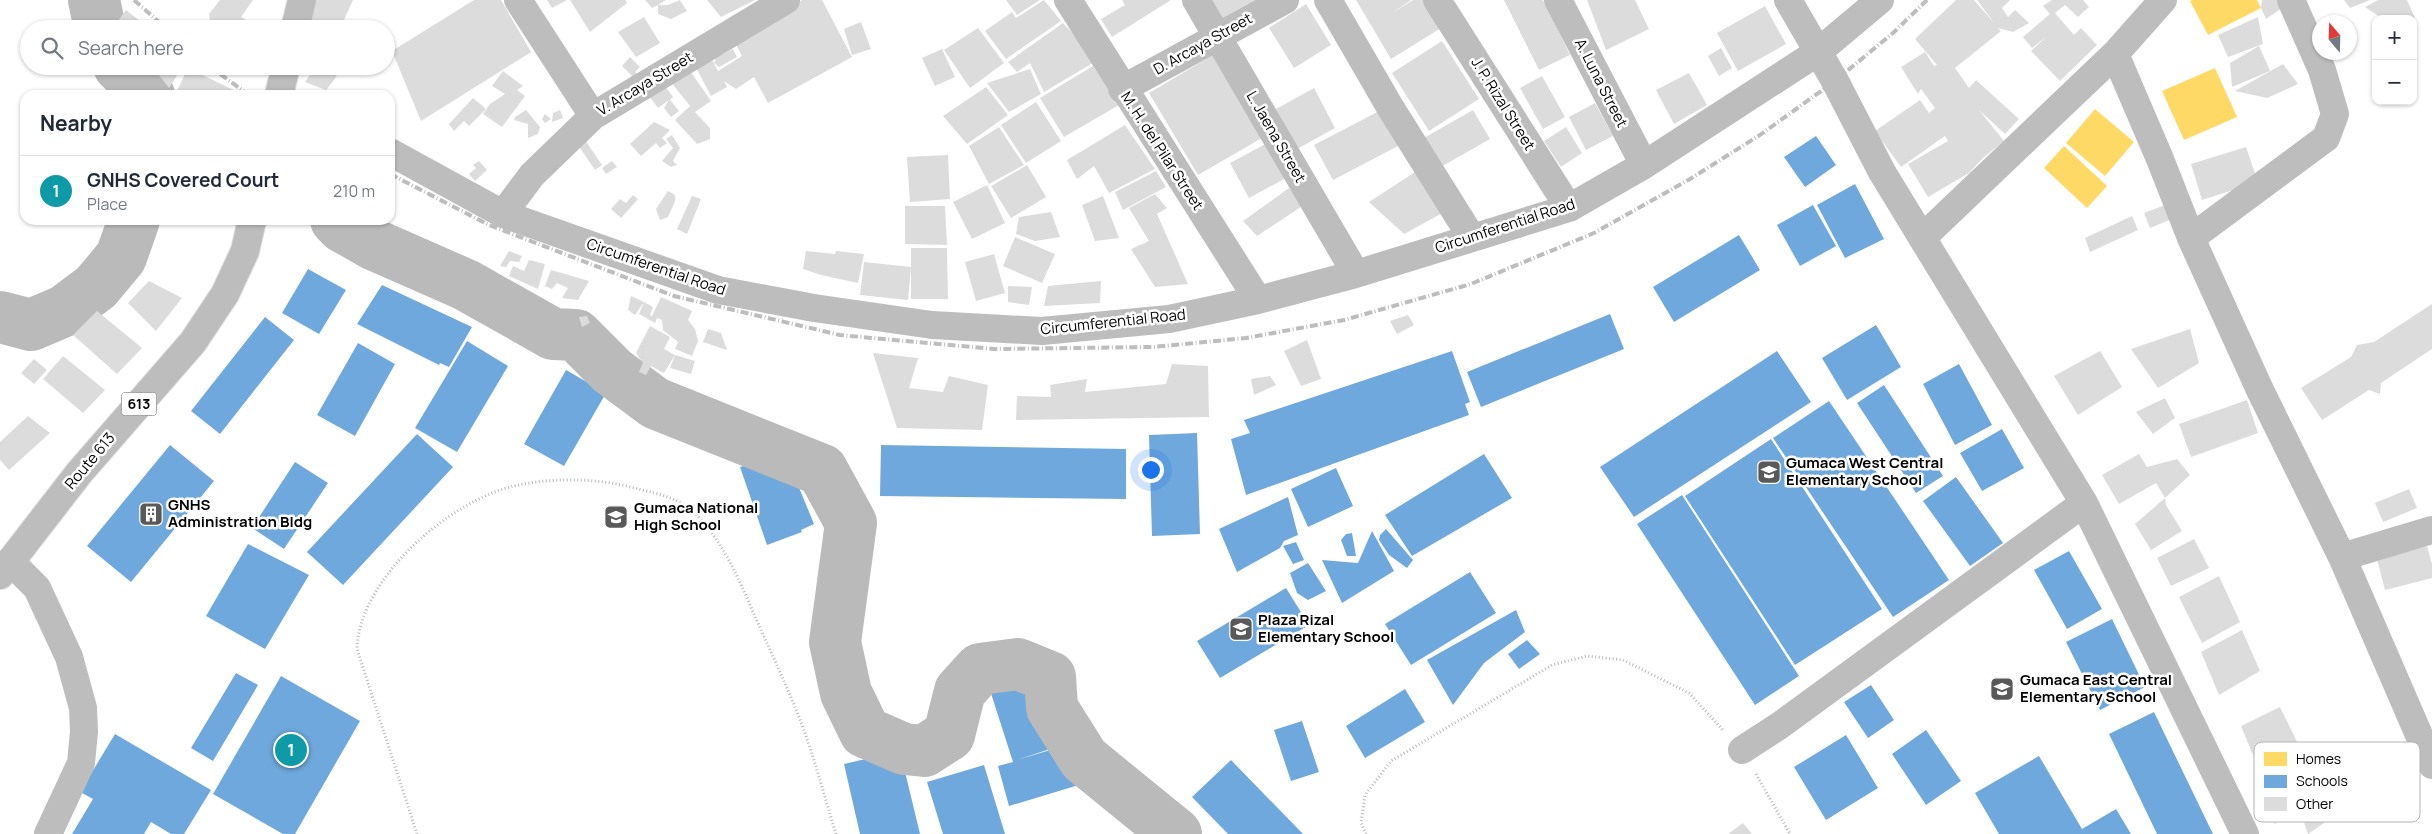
<!DOCTYPE html>
<meta charset="utf-8">
<style>
body{margin:0;font-family:Manrope,sans-serif;background:#f2f2f3;color:#1f2937}
.controls{position:absolute;right:15px;top:15px;display:grid;overflow:hidden;border-radius:10px;box-shadow:0 1px 4px #0004}
.controls button{width:45px;height:45px;display:grid;place-items:center;padding:0;border:0;border-bottom:1px solid #e0e1e3;background:#fff;color:#1f2937;font:25px sans-serif}
.compass{position:absolute;left:2312px;top:15px;width:45px;height:45px;border-radius:50%;background:#fff;box-shadow:0 1px 4px #0004;rotate:341deg}
.you{position:absolute;left:1150px;top:469px;width:18px;height:18px;margin:-12px;border:4px solid #fff;border-radius:50%;background:#1a73e8;box-shadow:0 0 0 8px #1a73e833}
.badge{display:grid;place-items:center;width:32px;height:32px;border-radius:50%;background:#595959;color:#fff;font-size:16px;font-weight:700}
.pin{position:absolute;translate:-50% -50%;border:2px solid #fff;box-shadow:0 1px 5px #0006}
.list{margin:0;padding:0;list-style:none}
h2{display:flex;justify-content:space-between;align-items:center;height:65px;margin:0;padding:0 20px;font-size:21px}
h2 small{font-size:16px;font-weight:400;color:#747a83}
.list li{display:grid;grid-template-columns:32px 1fr auto;gap:15px;align-items:center;box-sizing:border-box;height:70px;padding:0 20px;border-top:1px solid #e0e1e3}
.list b{display:block;font-size:19px;white-space:nowrap}
.list p{margin:0;font-size:16px;white-space:nowrap;color:#747a83}
.list em{font-size:16px;font-style:normal;color:#747a83}
.icon{flex:none;width:28px;height:28px;fill:none;stroke:currentColor;stroke-width:2;stroke-linecap:round;stroke-linejoin:round}
.map{position:relative;flex:none;width:2432px;height:834px;overflow:hidden}
.search{position:absolute;background:#fff;box-shadow:0 1px 4px #0004;left:20px;top:20px;width:375px;height:55px;display:flex;align-items:center;gap:12px;box-sizing:border-box;padding:0 18px;border-radius:28px;color:#747a83;font-size:19px}
.panel{position:absolute;background:#fff;box-shadow:0 1px 4px #0004;left:20px;top:90px;width:375px;height:135px;border-radius:15px}
.map>svg:first-child{display:block}
.homes{fill:#ffd966}
.schools{fill:#6fa8dc}
.lines{fill:none;stroke-linecap:round;stroke-linejoin:round}
.river{stroke:#bababa;stroke-width:52}
.building{fill:#dcdcdc}
.major-casing{stroke:#dbdbdb;stroke-width:30}
.path{stroke:#b8b8b8;stroke-width:3;stroke-dasharray:1 2.5;stroke-linecap:butt}
.minor{stroke:#bdbdbd;stroke-width:28}
.major{stroke:#bdbdbd;stroke-width:28}
.rail{stroke:#bdbdbd;stroke-width:4;stroke-dasharray:8 2.5 1 2.5;stroke-linecap:butt}
.labels{text-anchor:middle;stroke-width:5;stroke-linejoin:round;paint-order:stroke}
.shield{fill:#fff;stroke:#4c4c4c;stroke-width:1}
.shield-label{font-size:14px;font-weight:bold;fill:#000}
.street-label{font-size:15px;fill:#000;stroke:#fff}
.poi-label{font-size:15px;font-weight:bold;fill:#000;stroke:#fff;text-anchor:start}
.key{fill:#fff;stroke:#b2b2b2;stroke-width:1}
.key-label{font-size:14px;fill:#000}
</style>
<div class="map">
<svg width="2432" height="834" viewBox="0 0 2432 834">
<rect width="100%" height="100%" fill="#fff"/>
<!-- homes -->
<path class="homes" d="M2192,0H2257L2261,8L2208,35L2190,1Z
M2215,68L2237,117L2184,140L2162,91Z
M2095,109L2134,142L2105,176L2066,143Z
M2064,146L2107,186L2087,208L2044,168Z"/>
<!-- schools -->
<path class="schools" d="M1816,136L1836,165L1805,187L1784,157Z
M1855,184L1884,239L1845,258L1817,205Z
M1813,205L1836,246L1800,266L1777,225Z
M1739,235L1760,270L1674,322L1653,287Z
M308,269L346,290L319,334L282,313Z
M382,285L472,327L449,367L440,363L439,365L357,324Z
M1610,314L1624,349L1481,407L1467,372Z
M265,317L294,340L220,434L191,411Z
M1876,325L1901,367L1847,400L1822,358Z
M467,341L508,366L457,452L415,428Z
M358,343L395,364L355,436L317,415Z
M1452,351L1470,402L1465,404L1469,415L1246,495L1231,439L1250,433L1244,420Z
M1777,351L1811,402L1634,517L1600,467Z
M1959,364L1992,425L1955,445L1923,384Z
M566,370L606,393L564,466L524,444Z
M1884,385L1943,476L1916,493L1857,403Z
M1829,401L1949,580L1893,617L1773,438Z
M2002,429L2024,468L1982,491L1960,453Z
M1197,433L1200,534L1152,536L1149,435Z
M417,434L453,467L343,585L307,552Z
M1771,439L1882,609L1795,665L1685,496Z
M170,445L214,481L131,582L87,546Z
M881,445L1126,449V499L880,496Z
M1484,454L1512,498L1412,556L1385,515Z
M786,456L814,524L801,530L802,532L767,545L740,467Z
M295,462L328,483L284,549L252,528Z
M1336,468L1353,506L1308,527L1291,489Z
M1956,477L2003,543L1970,566L1923,501Z
M1682,495L1799,676L1755,705L1637,524Z
M1288,497L1298,535L1284,541L1280,548L1237,572L1219,529Z
M1386,529L1413,560L1407,568L1389,555L1379,540L1380,535Z
M1372,531L1394,571L1342,603L1322,560L1358,563Z
M1352,533L1356,556H1347L1341,540L1346,534Z
M1296,542L1304,560L1293,564L1283,546Z
M248,544L309,575L265,649L206,616Z
M2069,551L2102,609L2067,629L2034,570Z
M1308,563L1326,591L1308,600L1297,593L1290,573Z
M1470,572L1496,613L1411,665L1385,624Z
M1286,588L1309,625L1220,678L1197,641Z
M1516,610L1525,632L1484,663L1453,705L1427,660Z
M2112,619L2145,687L2100,710L2066,642Z
M1527,640L1540,654L1519,669L1508,654Z
M1028,669L1053,748L1017,760L1070,744L1082,784L1009,806L998,766L1013,762L987,681Z
M236,673L258,685L213,761L191,748Z
M281,676L360,721L295,834H283L213,794Z
M1871,685L1894,720L1868,738L1844,702Z
M1405,689L1425,722L1365,758L1346,726Z
M2154,712L2213,834H2157L2109,734Z
M1302,721L1319,772L1291,781L1274,730Z
M1926,730L1961,781L1926,805L1892,754Z
M115,734L211,790L184,834H171L151,822L144,834H72L93,799L80,792Z
M1846,735L1878,788L1826,820L1794,767Z
M900,751L920,834H860L844,764Z
M2039,756L2082,829L2116,809L2131,834H1999L1975,793Z
M1231,760L1303,834H1228L1192,797Z
M984,765L1005,834H943L927,782Z"/>
<g class="lines">
<!-- river -->
<path class="river" d="M94,0L100,29
M119,66L149,95
M336,220L343,227L375,245L466,285L553,334L576,335L612,371L655,403L822,470L851,523L835,642L846,693L865,732L904,749L924,751L949,735L960,691L980,669L1018,664L1050,677L1052,708L1084,759L1176,834
M0,317L31,325L64,311L96,287L121,257L134,220"/>
</g>
<!-- building -->
<path class="building" d="M220,0H253L241,17L261,29H211L209,14Z
M311,0H353L340,29H306Z
M474,0H501L531,52L421,121L392,51Z
M547,0H567L552,8Z
M570,0H625L627,3L590,32Z
M645,0H666L658,5H668L680,0L687,11L671,19L658,14V5L652,8Z
M707,0H755L721,17Z
M802,0H822L852,57L768,103L754,77L736,89L724,81L727,87L711,96L694,64L710,56L718,71L742,56L733,39Z
M1006,0H1040L1017,15Z
M1044,0L1061,21L1006,59L985,31L1012,12L1016,18Z
M1122,0H1171L1112,37L1101,19L1125,5Z
M1198,0H1259L1216,31Z
M1356,0H1411L1392,13L1413,0H1423L1441,28L1391,59Z
M1504,0H1543L1570,55L1539,70Z
M1587,0H1635L1649,29L1606,50Z
M1956,0H1974L1994,23L1977,0H2010L2002,8L2008,17L2015,10L2029,23L2013,32L1998,28L2001,31L1955,68L1969,88L1976,80L2019,119L2005,134L1979,110L2004,141L1983,158L1969,173L1928,197L1908,164L1948,141L1945,136L1901,167L1875,131L1920,100L1929,113L1935,108L1921,89L1918,94L1901,67L1925,52L1934,66L1937,65L1915,39Z
M2052,0H2083L2089,7L2078,17L2065,5L2055,13L2074,35L2081,28L2097,45L2060,81L2031,51L2047,36L2032,48L2023,37L2050,14L2043,6Z
M2262,0H2282L2285,6L2266,19L2261,8Z
M2344,0H2370L2350,8Z
M2378,0H2407L2415,18L2383,19L2365,7Z
M1306,4L1331,45L1294,68L1269,28Z
M1765,6L1786,44L1738,71L1717,33Z
M126,10L150,29H123L117,22Z
M644,17L660,43L636,57L618,32Z
M2258,17L2263,44L2228,57L2218,35Z
M861,22L871,49L852,55L844,29Z
M1063,23L1098,60L1044,92L1030,63L1017,72L1008,62Z
M978,28L1004,63L970,88L944,50Z
M1442,41L1479,99L1429,131L1392,73Z
M2259,46L2270,71L2232,87L2230,63Z
M1721,48L1732,68L1719,76L1708,56Z
M733,49L737,57L719,67L714,63L716,58Z
M942,49L955,77L935,86L922,58Z
M1213,55L1262,138L1198,175L1149,93Z
M630,57L640,67L635,72L641,78L625,83L632,76L622,66Z
M2283,64L2298,84L2267,98L2235,91Z
M152,66H183L169,88Z
M316,66L337,76L326,90L305,82Z
M1093,66L1119,105L1064,137L1040,98Z
M188,68L244,95H175Z
M688,68L711,101L695,112L710,128V139L697,144L675,120L690,106L670,81Z
M1030,69L1041,94L1009,112L987,83Z
M503,71L523,86L517,90L525,96L502,127L483,114L490,104L505,94L492,86Z
M1689,73L1707,105L1674,124L1656,90Z
M1542,76L1565,117L1543,129L1520,88Z
M662,82L673,97L670,100L679,111L671,117L664,108L669,100L658,108L647,93Z
M986,87L1008,115L967,144L943,116Z
M1314,88L1335,128L1297,149L1276,109Z
M473,98L486,109L469,126L464,121L454,131L449,124Z
M1036,102L1061,141L1026,163L1001,125Z
M1595,103L1613,136L1586,150L1569,117Z
M1383,109L1402,144L1333,180L1314,145Z
M526,110L540,127L538,134L528,138V124L514,120L515,117Z
M560,110L563,118L552,122L553,113Z
M1473,110L1490,139L1439,168L1422,139Z
M545,114L551,119L545,123L542,119Z
M654,122L670,130L662,138L667,143L660,148L656,143L641,156L630,144Z
M1125,125L1155,169L1109,193L1094,166L1077,179L1067,160Z
M999,127L1024,165L989,184L969,146Z
M1566,127L1582,153L1561,167L1544,141Z
M672,135L680,148L673,161L677,165L671,167L662,161L673,148L666,139Z
M585,140L602,165L595,170L578,145Z
M1269,142L1288,177L1249,198L1230,163Z
M2246,147L2258,182L2202,200L2191,164Z
M948,155L950,199L910,202L907,157Z
M479,161L487,170L475,181L469,174L476,168L473,165Z
M612,161L617,167L606,174L602,168Z
M1027,165L1046,197L1011,218L991,186Z
M1156,171L1166,187L1123,210L1115,192Z
M1415,172L1448,210L1404,234L1369,202Z
M987,185L1005,223L972,239L953,202Z
M1289,188L1304,205L1257,236L1243,221Z
M668,191L675,195V201L668,217L660,220L656,209Z
M1155,194L1167,208L1157,214L1188,284L1155,287L1131,249L1149,241L1129,208Z
M633,195L638,199L621,218L611,209L620,199L626,203Z
M692,196L701,199L687,234L677,229Z
M1103,196L1119,238L1095,241L1082,205Z
M2168,204L2174,218L2150,228L2144,213Z
M905,206H945L947,245L905,244Z
M1051,212L1060,237L1035,241L1016,234L1019,217Z
M2132,216L2138,230L2090,252L2085,238Z
M1015,237L1055,254L1042,283L1003,266Z
M911,248H947L948,299H911Z
M509,251L522,256L519,262L510,261L506,267L500,266Z
M806,251L835,254L836,251L864,254L858,283L821,275L803,269Z
M994,254L1005,293L976,301L965,262Z
M529,260L545,264L538,289L509,276L513,266L524,271Z
M864,262L911,267L908,300L860,295Z
M551,270L589,281L578,300L562,298L568,288L557,283L552,289L545,286Z
M149,281L182,298L156,331L128,303Z
M1101,281L1100,303L1044,306L1048,286Z
M1008,286L1032,287L1029,305L1008,302Z
M631,296L644,302L653,307L650,315L652,316L661,297L692,311L688,320L695,329L698,341L692,356L675,349L678,342L663,330L662,320L657,318L655,323L639,314L644,302L635,315L628,310Z
M2432,304V349L2381,383L2380,394L2369,390L2322,420L2301,388L2351,357L2357,345L2374,342Z
M97,311L142,348L117,374L73,335Z
M1408,315L1414,325L1397,334L1390,321Z
M587,316L590,323L582,327L579,317Z
M650,326L670,337L664,349L675,355L695,361L691,374L670,368L675,355L664,373L651,366L646,375L639,372L643,363L636,353Z
M708,329L721,333L727,350L703,342Z
M2190,329L2199,363L2158,388L2131,349Z
M1307,340L1321,379L1301,386L1284,351Z
M2100,351L2122,387L2078,415L2054,376Z
M873,353L918,358L909,388L943,392L949,376L988,385L982,430L897,428Z
M63,356L105,390L83,413L43,379Z
M34,359L47,370L34,384L21,373Z
M1172,364L1208,366L1209,417L1016,420L1017,396L1051,397L1050,385L1087,379L1085,392L1166,384Z
M1270,376L1276,385L1254,395L1251,379Z
M2165,398L2175,418L2153,434L2136,412Z
M2247,400L2258,433L2191,457L2179,424Z
M28,416L50,433L9,470L0,460V442Z
M2139,454L2147,467L2177,459L2190,475L2165,498L2156,483L2119,504L2102,475Z
M2409,489L2417,508L2383,522L2375,503Z
M2165,498L2166,505L2182,531L2151,550L2135,524Z
M2194,539L2209,568L2171,586L2157,558Z
M2427,546L2432,564V578L2385,590L2377,559Z
M2219,576L2240,622L2202,643L2179,597Z
M2242,630L2260,671L2219,695L2201,652Z
M2280,707L2300,748L2258,767L2241,726Z
M2317,765L2341,777L2275,824L2263,789Z
M2327,795L2331,818L2308,834L2301,813Z
M1743,823L1752,834H1728Z"/>
<g class="lines">
<!-- major casing -->
<g class="major-casing">
<path id="major" d="M295,29L302,0
M279,95L286,66
M0,575L79,473L193,342L225,294L245,251L252,220"/>
</g>
<!-- path -->
<path class="path" d="M1756,774L1790,834
M417,834L357,649C359,579 449,501 514,486C553,477 600,478 638,489C659,494 679,498 695,513C724,542 741,584 757,621C770,650 783,678 795,707C812,748 823,792 836,834
M1366,834L1361,823L1365,795L1391,761L1552,665L1587,656L1623,660L1689,693L1723,730"/>
<!-- minor -->
<path class="minor" d="M518,0L593,116
M1068,0L1258,300
M1196,0L1356,274
M1328,0L1390,107L1472,238
M1437,0L1569,208
M1558,0L1644,165
M1788,0L1835,81L1882,172L2084,503L2245,834
M2115,54L2160,159L2191,238L2260,390L2342,557L2432,765
M1122,89L1285,0
M390,152L503,214L718,290L814,308L932,325L1042,331L1169,319L1258,300L1356,274L1569,208L1644,165L1818,52L1880,0
M503,214L532,175L593,116L786,0
M1922,238L2115,54L2163,0
M2191,238L2326,138L2335,114L2322,70L2291,0
M2342,557L2432,530
M10,561L37,588L69,657L83,708L84,732L81,763L48,834
M1742,750L1779,726L2084,503"/>
<!-- major -->
<use href="#major" class="major"/>
<!-- rail -->
<path class="rail" d="M134,0L167,29
M209,66L249,95
M390,174L489,225L674,296L840,335L994,349L1153,347L1246,338L1344,320L1471,284L1594,233L1690,179L1760,135L1835,81L1893,33L1927,0"/>
</g>
<!-- icons -->
<defs>
<g id="school-square" transform="scale(1.25)"><rect x="-9" y="-9" width="18" height="18" rx="4" fill="#595959" stroke="#fff"/><path d="M0-5L7-2L0 1L-7-2ZM-4 1L0 2.5L4 1V4Q0 6-4 4Z" fill="#fff"/></g>
<g id="building-square" transform="scale(1.25)"><rect x="-9" y="-9" width="18" height="18" rx="4" fill="#595959" stroke="#fff"/><path d="M-4-6H4V6H1V3H-1V6H-4ZM-2.5-4.3h1.7v1.8h-1.7ZM.8-4.3h1.7v1.8H.8ZM-2.5-1h1.7V.8h-1.7ZM.8-1h1.7V.8H.8Z" fill="#fff"/></g>
</defs>
<g fill-rule="evenodd">
<use href="#school-square" x="1769" y="472"/>
<use href="#building-square" x="151" y="514"/>
<use href="#school-square" x="616" y="517"/>
<use href="#school-square" x="1241" y="629"/>
<use href="#school-square" x="2002" y="689"/>
</g>
<g class="labels">
<!-- shield labels -->
<rect class="shield" x="121.5" y="392.5" width="35" height="23" rx="4"/>
<g class="shield-label">
<text x="139" y="409">613</text>
</g>
<!-- street labels -->
<g class="street-label">
<text transform="translate(1203 44) rotate(-29)" y="5">D. Arcaya Street</text>
<text transform="translate(1601 83) rotate(63)" y="5">A. Luna Street</text>
<text transform="translate(645 84) rotate(-31)" y="5">V. Arcaya Street</text>
<text transform="translate(1503 104) rotate(58)" y="5">J. P. Rizal Street</text>
<text transform="translate(1276 137) rotate(60)" y="5">L. Jaena Street</text>
<text transform="translate(1162 151) rotate(57)" y="5">M. H. del Pilar Street</text>
<text transform="translate(1505 226) rotate(-18)" y="5">Circumferential Road</text>
<text transform="translate(656 267) rotate(19)" y="5">Circumferential Road</text>
<text transform="translate(1113 322) rotate(-6)" y="5">Circumferential Road</text>
<text transform="translate(90 461) rotate(-50)" y="5">Route 613</text>
</g>
<!-- poi labels -->
<g class="poi-label">
<text x="1786" y="468">Gumaca West Central<tspan x="1786" dy="17">Elementary School</tspan></text>
<text x="168" y="510">GNHS<tspan x="168" dy="17">Administration Bldg</tspan></text>
<text x="634" y="513">Gumaca National<tspan x="634" dy="17">High School</tspan></text>
<text x="1258" y="625">Plaza Rizal<tspan x="1258" dy="17">Elementary School</tspan></text>
<text x="2020" y="685">Gumaca East Central<tspan x="2020" dy="17">Elementary School</tspan></text>
</g>
</g>
<!-- legend -->
<rect x="2254" y="742" width="166" height="80" rx="8" class="key"/>
<rect x="2264" y="752" width="23" height="14" fill="#ffd966"/>
<rect x="2264" y="775" width="23" height="13" fill="#6fa8dc"/>
<rect x="2264" y="797" width="23" height="14" fill="#dcdcdc"/>
<g class="key-label">
<text x="2296" y="764">Homes</text>
<text x="2296" y="786">Schools</text>
<text x="2296" y="809">Other</text>
</g>
</svg>
<div class="controls">
<button>+</button>
<button>−</button>
</div>
<svg class="compass" viewBox="-18 -18 36 36"><path d="M0-13l5 13h-10z" fill="#e53935"/><path d="M0 13l5-13h-10z" fill="#747a83"/></svg>
<div class="you"></div>
<div class="pin badge" style="left:291px;top:750px;background:#0f9aa8">1</div>
<div class="search"><svg class="icon" aria-label="search" viewBox="0 0 24 24"><circle cx="10" cy="10" r="6"/><path d="M15 15l6 6"/></svg>Search here</div>
<section class="panel">
<h2>Nearby<small></small></h2>
<ul class="list">
<li><span class="badge" style="background:#0f9aa8">1</span><div><b>GNHS Covered Court</b><p>Place</p></div><em>210 m</em></li>
</ul>
</section>
</div>
